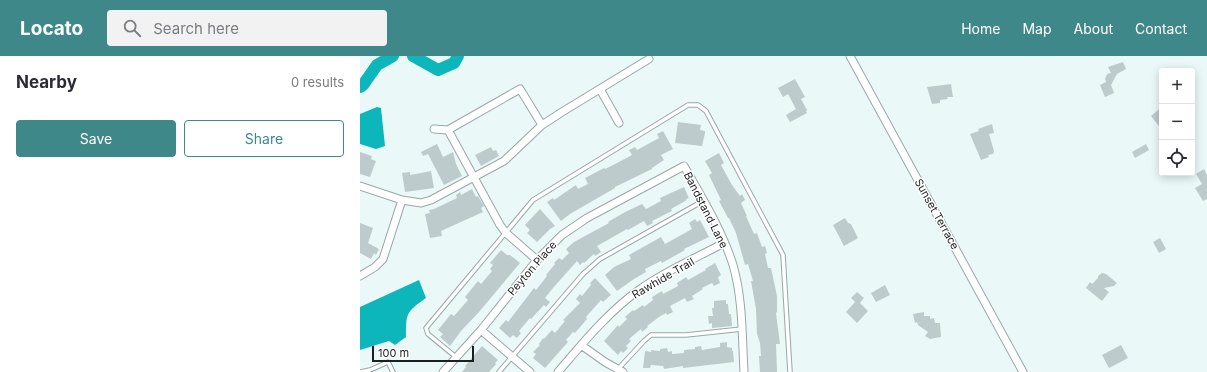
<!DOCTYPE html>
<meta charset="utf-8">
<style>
body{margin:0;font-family:Inter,sans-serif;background:#f2f2f3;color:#2b2b33}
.controls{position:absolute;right:12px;top:12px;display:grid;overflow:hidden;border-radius:4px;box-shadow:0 2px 10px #0003}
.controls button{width:36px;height:36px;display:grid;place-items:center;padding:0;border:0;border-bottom:1px solid #e1e1e2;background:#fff;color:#2b2b33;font:20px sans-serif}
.scale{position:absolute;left:12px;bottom:10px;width:102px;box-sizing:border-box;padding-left:4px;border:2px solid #1a1f1f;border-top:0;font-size:11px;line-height:14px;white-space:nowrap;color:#1a1f1f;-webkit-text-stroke:3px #fff;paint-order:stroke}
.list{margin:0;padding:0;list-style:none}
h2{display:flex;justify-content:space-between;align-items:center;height:52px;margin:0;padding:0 16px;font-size:17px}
h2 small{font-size:13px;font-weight:400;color:#7c7c81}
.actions{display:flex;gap:8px;padding:12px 16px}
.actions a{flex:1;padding:9px 0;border:1px solid #3f888a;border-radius:4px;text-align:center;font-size:14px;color:#3f888a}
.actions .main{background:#3f888a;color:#fff}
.icon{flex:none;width:22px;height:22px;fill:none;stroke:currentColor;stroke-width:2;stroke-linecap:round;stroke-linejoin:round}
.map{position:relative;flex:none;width:847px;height:316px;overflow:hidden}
header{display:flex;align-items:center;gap:24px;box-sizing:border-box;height:56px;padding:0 20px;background:#3f888a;color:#fff}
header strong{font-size:19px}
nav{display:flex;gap:22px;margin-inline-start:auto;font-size:14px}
.search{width:280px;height:36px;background:#f2f2f3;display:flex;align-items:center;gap:10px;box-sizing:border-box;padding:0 14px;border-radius:4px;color:#7c7c81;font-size:15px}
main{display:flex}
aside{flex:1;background:#fff}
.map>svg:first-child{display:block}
.water{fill:#0db6ba}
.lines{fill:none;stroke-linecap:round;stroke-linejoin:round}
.river{stroke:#0db6ba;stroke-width:12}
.building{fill:#becbcc}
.service-casing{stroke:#9aa7a8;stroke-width:5.5}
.minor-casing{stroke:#9aa7a8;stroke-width:9}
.service{stroke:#fff;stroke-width:3.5}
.minor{stroke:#fff;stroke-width:7}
.labels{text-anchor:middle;stroke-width:3;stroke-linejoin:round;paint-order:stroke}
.street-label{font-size:11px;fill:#1a1f1f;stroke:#fff}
</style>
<header>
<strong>Locato</strong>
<div class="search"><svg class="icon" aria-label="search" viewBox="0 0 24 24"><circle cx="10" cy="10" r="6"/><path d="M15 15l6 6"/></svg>Search here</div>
<nav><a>Home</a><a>Map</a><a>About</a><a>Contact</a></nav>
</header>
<main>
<aside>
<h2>Nearby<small>0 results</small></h2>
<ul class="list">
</ul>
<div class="actions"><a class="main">Save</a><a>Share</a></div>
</aside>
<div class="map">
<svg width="847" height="316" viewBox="0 0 847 316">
<rect width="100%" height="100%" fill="#eaf8f8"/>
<!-- water -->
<path class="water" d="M17,51L21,52L25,90L16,93L0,88V58Z
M59,224L66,242C46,256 46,257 46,281L35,289L29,285L0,294V251Z"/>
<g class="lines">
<!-- river -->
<path class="river" d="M53,0L78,14L94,7L98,0
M0,31L3,29L17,9L33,0"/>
</g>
<!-- building -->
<path class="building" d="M763,6L766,13L757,18L751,29L754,37L745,41L740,29L746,26L745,23L747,18L751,17L748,11Z
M435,23L445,41L441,43L447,54L446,55L447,57L430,66L426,59L436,53L428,38L423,41L418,32Z
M591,28L593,41H587L588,43L580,44V47L572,48L567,31Z
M802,51V74L791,60Z
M318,66L341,69L340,74L345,75V77L342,90L315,87Z
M632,68L634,77L629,78L634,95L633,98L628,99L629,101L621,104L610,78L619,75L618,73Z
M303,75L313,93L301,99L304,104L292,112V113L255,131V132L210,158L201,165L187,146L193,142L194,144L216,129L218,133L228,128L225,122L244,112L245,113L257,107L272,99L269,94L275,91L277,94L299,82L297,78Z
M77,88L83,101L93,96L96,108L102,120L84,129L68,98L63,100L61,96Z
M786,88L789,94L775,102L772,96Z
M131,91L133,95L136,94L139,100L121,110L115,99Z
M0,96L12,100L11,103L16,105L10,121L0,118Z
M359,97L364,107L361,109L372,129L380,140L382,138L385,144L381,147L387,160H386L394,178L397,177L402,191L405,190L407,197L405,198L408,212H411L417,240V256L416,257L420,288H416L417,316H400L399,300H401L400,287L397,278L396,253L391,225H393L388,208L385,209L376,177L369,162H368L359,145L361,144L349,119L352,117L345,105Z
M844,113L847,119V143L843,145L835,132L842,128L836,118Z
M71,115L74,132L45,136L42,117L50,116V119L56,118Z
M324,131L329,142L326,143L327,144L311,153L312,155L292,165L293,167L287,170L284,165L268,174L267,173L237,190L241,196L235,200L234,198L224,207L223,206L220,209L217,205L193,232L185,242L190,246L186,251L184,249L171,263L170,262L159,275L161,277L157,282L153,279L150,282L139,272L146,264L148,266L174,232L176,234L187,220L186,219L195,208L194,207L199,202L202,204L209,197L206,193L214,186L249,167L248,166L265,156L282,148L286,153L301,145L300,142Z
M112,133L116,141L118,140L124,150L121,152L123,156L81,175L82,180L70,182L65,158L70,157L69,154L74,153L97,142L96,139L100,136L101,139Z
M180,153L195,170L190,173L177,186L167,177L170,174L165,169Z
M485,162L488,167L491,168L498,182L484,190L473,169Z
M335,163L337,166L340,164L349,181L324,193L325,194L302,207L301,205L285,213L286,216L274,223L257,235L245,219L254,211L271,203L269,199L301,181L305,188L332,173L329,167Z
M0,167L13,172L8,187L19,193L16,199L14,197L11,203L0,197Z
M800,182L806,193L799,197L793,186Z
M141,194L147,199H150L160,207L119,256L101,275L90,290L80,281L83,278L78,274L91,258L94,260L108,244L105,241L118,225L121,228L132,215L130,213L133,209L130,207Z
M355,207L361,219L358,221L360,227L354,230L352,227L342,232L343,233L332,240L334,243L327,246L325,242L310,250L313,256L307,259L306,257L299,261L287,270L288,271L282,276L281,273L269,283L271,285L266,290L268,292L263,297L261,295L258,299L244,285L258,269L259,271L267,263L265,261L273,254L274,255L283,249L284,251L293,244L292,241L302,235L303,238L318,230L317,227L326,221L328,224L346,214L345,213Z
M742,217L746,218L757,227L754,230L744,232L749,236L742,245L726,232L730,226L732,228L738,222V220Z
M235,222L251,239L243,246L241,244L226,261L227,263L215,277L213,276L206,284L208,286L185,312L173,302L176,298L173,296L180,289L179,288L183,282L184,283L192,274L195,277L205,265L203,264L220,247L216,243L220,238L222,240L231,229L230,227Z
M525,229L530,239L516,246L511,237Z
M497,236L504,242L500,247L508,255L497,267L486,256L495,246L491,242Z
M366,244V248H368L369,258H371L372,270L352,272V267L349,268L348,260H353L352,252H354V245Z
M564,256V260H570V263L574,262L575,267H580L581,281L570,283L565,280L568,276L558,269L557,266L555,267L553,258Z
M367,286V291L372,292V295H373L374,306L323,312V310L304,313L303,310L291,309L290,312H283L285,295L291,296V294L300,295V293L307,292L308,296L312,295V298L324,297V294L335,293V291L341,290L342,294L360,291V287Z
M761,289L768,302L749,312L742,299Z
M122,290L138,304L135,307L136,308L129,316H102L106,311L105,310Z"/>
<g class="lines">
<!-- service casing -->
<g class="service-casing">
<path id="service" d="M96,301L68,278L66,272L173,144L328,49H338L346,55L423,199L430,316
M258,313L284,285L291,279H326L382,273
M0,316L10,314L28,306L33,316
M139,316L223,218L240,203L343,145"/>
</g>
<!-- minor casing -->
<g class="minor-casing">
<path id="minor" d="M490,0L663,316
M240,33L259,67
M74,73L88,74
M0,130L42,144L61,147L71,144L144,105L182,69L202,56L289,3
M177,204L146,177L140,169L88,74L160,33L182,69
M0,220L15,211L23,203L42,144
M121,274L170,316
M221,289L245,306L263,316
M83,316L121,274L177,204L202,179L227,162L324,110C342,142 362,174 373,209C383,243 382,281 384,316
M198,316C223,287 248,256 279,234C305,215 336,202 364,187"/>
</g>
<!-- service -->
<use href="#service" class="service"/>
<!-- minor -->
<use href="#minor" class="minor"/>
</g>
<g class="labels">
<!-- street labels -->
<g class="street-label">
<text transform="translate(346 154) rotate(63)" y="4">Bandstand Lane</text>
<text transform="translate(577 158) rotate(61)" y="4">Sunset Terrace</text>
<text transform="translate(172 212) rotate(-49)" y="4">Peyton Place</text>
<text transform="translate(303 222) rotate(-30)" y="4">Rawhide Trail</text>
</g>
</g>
</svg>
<div class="controls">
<button>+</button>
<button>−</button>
<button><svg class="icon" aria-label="locate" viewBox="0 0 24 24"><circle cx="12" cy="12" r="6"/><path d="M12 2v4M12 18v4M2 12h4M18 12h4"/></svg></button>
</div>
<div class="scale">100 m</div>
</div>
</main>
